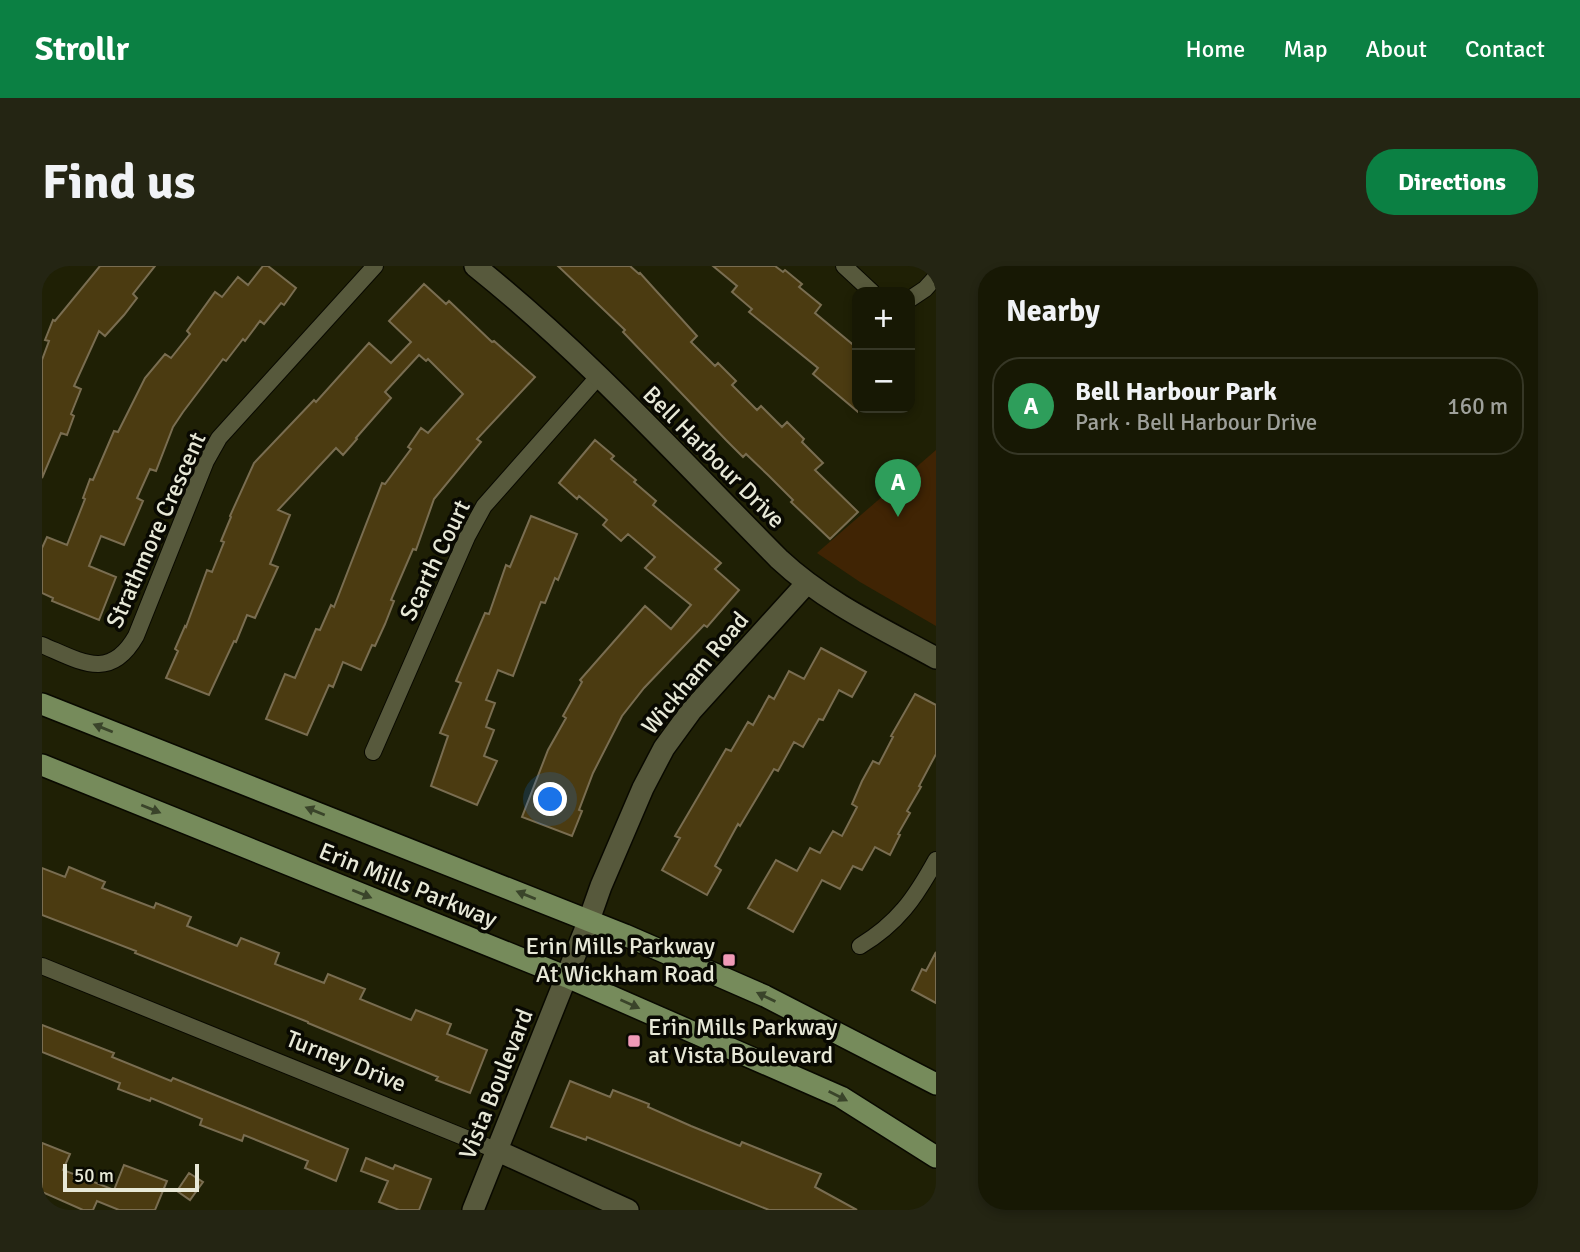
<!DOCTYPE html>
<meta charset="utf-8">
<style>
body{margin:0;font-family:Signika,sans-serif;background:#242513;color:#f1f3f6}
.controls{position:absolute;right:21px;top:21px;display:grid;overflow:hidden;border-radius:14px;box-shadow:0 4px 10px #0003}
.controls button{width:63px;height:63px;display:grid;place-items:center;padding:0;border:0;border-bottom:2px solid #363726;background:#171804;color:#f1f3f6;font:35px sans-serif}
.scale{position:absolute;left:21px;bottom:18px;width:136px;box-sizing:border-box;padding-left:7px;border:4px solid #e7e8d7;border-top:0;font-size:19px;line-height:24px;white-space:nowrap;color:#e7e8d7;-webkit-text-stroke:5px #090902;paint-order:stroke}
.you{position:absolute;left:509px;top:534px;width:24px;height:24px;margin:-18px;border:5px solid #fff;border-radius:50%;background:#1a73e8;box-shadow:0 0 0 10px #1a73e833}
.badge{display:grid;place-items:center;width:46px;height:46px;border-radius:50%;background:#0b8043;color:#fff;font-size:23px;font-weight:700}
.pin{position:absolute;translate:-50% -58px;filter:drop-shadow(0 2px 4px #0008)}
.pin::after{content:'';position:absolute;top:37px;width:24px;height:21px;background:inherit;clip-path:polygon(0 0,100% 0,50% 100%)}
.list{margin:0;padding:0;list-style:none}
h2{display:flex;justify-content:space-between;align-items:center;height:91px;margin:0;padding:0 28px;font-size:30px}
h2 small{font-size:23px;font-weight:400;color:#9ea09a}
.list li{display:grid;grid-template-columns:46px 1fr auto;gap:21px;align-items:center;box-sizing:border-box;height:98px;margin:0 14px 14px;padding:0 14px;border:2px solid #363726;border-radius:28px}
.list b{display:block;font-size:26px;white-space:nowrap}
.list p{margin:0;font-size:23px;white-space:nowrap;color:#9ea09a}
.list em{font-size:23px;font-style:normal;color:#9ea09a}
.map{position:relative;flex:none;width:894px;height:944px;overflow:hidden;border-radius:28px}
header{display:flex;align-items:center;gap:42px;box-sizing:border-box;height:98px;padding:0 35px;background:#0b8043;color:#fff}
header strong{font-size:33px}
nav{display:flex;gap:38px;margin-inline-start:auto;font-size:24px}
.intro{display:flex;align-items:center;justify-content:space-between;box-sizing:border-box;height:168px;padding:0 42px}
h1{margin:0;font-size:49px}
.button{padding:18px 32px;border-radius:28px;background:#0b8043;color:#fff;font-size:24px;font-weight:700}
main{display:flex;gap:42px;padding:0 42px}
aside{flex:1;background:#171804;border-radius:28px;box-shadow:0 4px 10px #0003}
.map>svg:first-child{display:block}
.green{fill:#402404}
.building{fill:#4b3b11;stroke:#796d51;stroke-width:2}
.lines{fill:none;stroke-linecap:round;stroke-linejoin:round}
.street-casing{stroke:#090900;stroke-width:18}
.secondary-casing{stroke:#090900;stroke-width:24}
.primary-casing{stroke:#090900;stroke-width:24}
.street{stroke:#57593c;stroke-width:16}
.secondary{stroke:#57593c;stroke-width:21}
.primary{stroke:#768b5b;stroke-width:21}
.oneway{fill:#3a442a}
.poi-dot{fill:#f09ab7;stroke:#090902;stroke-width:2.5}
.labels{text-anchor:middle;stroke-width:7;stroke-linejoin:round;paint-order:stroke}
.street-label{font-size:24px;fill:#e7e8d7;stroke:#090902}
.poi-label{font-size:24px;fill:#e7e8d7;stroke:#090902;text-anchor:end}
</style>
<header>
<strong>Strollr</strong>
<nav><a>Home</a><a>Map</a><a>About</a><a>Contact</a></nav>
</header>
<div class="intro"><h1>Find us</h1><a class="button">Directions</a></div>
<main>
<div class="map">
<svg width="894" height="944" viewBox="0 0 894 944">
<rect width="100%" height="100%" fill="#1f2005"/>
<!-- green -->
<path class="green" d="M894,184V360L818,316L775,287Z"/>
<!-- building -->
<path class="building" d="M58,0H113L91,28L95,32L82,49L63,70L57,65L32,120L39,123L29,148L32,150L25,169L19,167L0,212V94L7,75L3,74L11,54L13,55Z
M221,0H226L254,22L242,39L239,37L222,58L218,55L203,75L201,73L184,95L181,93L141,146L131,161L114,205L108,203L95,232L101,235L82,279L59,270L47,300L74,311L57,354L10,335L11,332L0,327V282L5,271L25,279L43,233L41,232L48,213L51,214L72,165L76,166L103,112L123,88L129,92L148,68L145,65L173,26L180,31L196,11L206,19Z
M516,0H588L597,8L598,7L655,70L649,76L673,100L676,97L694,115L690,119L715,144L719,140L740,161L745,156L762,173L760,176L781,197L773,204L816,246L788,273L749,236L751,234L726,209L704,188L701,191L684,174L581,66L583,64Z
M671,0H733L741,6L743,4L760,18L757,21L779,39L773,47L815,82V145L771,108L776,102L707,46L710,43L690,26L695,20Z
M382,18L404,38L407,35L450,76L452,75L493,111L435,173L439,176L392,233L374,284L371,283L349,334L352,335L343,358L333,380L330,379L319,404L301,396L291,421L287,419L265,469L224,453L243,408L253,412L274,363L278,364L289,339L292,341L340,217L343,218L369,183L366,181L379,162L386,167L421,128L386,93L384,95L377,89L343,126L349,132L314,172L315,173L301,189L294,182L236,244L248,249L228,298L236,301L213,352L205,349L194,376L192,375L167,429L124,412L136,385L133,383L143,360L144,361L165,304L170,306L182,276L179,275L189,251L188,250L212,197L272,134L274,136L327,77L349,97L369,76L347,55Z
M553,174L572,190L569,193L594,214L592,216L614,235L611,239L679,297L673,303L697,324L665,361L662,359L602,422L580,450L551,507L537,544L540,545L530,570L480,551L506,484L524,452L521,450L540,416L538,414L603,340L629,363L649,339L603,302L613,291L586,268L579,275L561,259L565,254L537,230L535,233L517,217Z
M489,250L535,268L516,314L513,312L503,337L499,336L471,410L456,404L444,434L453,437L444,461L452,464L442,490L455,495L435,539L389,520L406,470L398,467L419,417L414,415L443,347L447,348L464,299L468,301Z
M779,382L824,406L810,431L797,424L781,454L777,453L761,481L752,476L736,505L732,503L698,560L696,558L673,600L679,604L665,629L620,604L638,572L633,570L684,483L689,485L706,456L711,459L727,430L732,433L747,405L762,413Z
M873,428L894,439V488L877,520L879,521L865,545L868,547L856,568L858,569L848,589L833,581L820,604L811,600L798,623L780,614L751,666L706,642L734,594L755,605L768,582L778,587L791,565L800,570L815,541L810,538L820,515L831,495L837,498L851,471L849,470Z
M27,601L63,616L60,622L112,642L114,637L149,651L145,660L195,680L199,672L237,687L233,698L282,717L286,708L323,723L318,733L369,754L374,744L409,758L405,768L445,784L428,827L394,814L396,811L266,757V756L93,687L94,685L0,649V602L23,611Z
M894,686V737L870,724L880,703L884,705Z
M0,759L72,787L70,791L129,815L131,812L306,883L294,915L263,902L266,895L202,869L200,875L158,859L160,853L109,832L108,835L76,823L78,817L0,786Z
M528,815L568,831L571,824L607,838L606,841L649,860L698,880L700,876L779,908L773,921L815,944H727L545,871L544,874L509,861Z
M0,877L28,888L21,904L72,924L82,899L125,915L113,944H77L55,935L51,944H41L0,926Z
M324,892L351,903L353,899L389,913L377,944H357L337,936L346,915L319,905Z
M147,907L161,916L148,934L135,925Z"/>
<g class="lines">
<!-- street casing -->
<g class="street-casing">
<path id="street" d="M802,0L830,26
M868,33L883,23L894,11
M0,379C38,395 68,416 94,370L164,195L177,172L333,0
M331,486L425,271L442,240L556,111
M818,680C856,657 873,632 894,594
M0,700L456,885"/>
</g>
<!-- secondary casing -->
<g class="secondary-casing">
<path id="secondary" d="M433,0C543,88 638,193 737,293C783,336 839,362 894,392
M456,885L586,944
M431,944L547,654L559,620L601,522L622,482L649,445L765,317"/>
</g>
<!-- primary casing -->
<g class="primary-casing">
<path id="primary" d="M0,438L583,669L723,730L894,818
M0,499L525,711L799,831L894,891"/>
</g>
<!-- street -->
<use href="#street" class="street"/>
<!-- secondary -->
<use href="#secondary" class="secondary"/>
<!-- primary -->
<use href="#primary" class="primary"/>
</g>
<!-- one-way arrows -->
<defs><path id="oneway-solid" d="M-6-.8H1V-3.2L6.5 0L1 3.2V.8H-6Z" transform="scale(1.75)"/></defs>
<g class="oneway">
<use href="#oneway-solid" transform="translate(61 462) rotate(-158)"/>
<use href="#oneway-solid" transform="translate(109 543) rotate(22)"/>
<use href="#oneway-solid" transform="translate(273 545) rotate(-158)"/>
<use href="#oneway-solid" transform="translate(320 628) rotate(22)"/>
<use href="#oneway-solid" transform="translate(484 629) rotate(-158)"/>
<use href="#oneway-solid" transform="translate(724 731) rotate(-154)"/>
<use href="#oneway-solid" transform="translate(588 738) rotate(24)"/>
<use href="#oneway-solid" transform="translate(796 830) rotate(27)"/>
</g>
<!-- markers -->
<g class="poi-dot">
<rect x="680" y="687" width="14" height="14" rx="3.5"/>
<rect x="585" y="768" width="14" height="14" rx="3.5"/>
</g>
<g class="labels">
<!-- street labels -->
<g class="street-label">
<text transform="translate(672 191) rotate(45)" y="8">Bell Harbour Drive</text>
<text transform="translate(114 264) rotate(-66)" y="8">Strathmore Crescent</text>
<text transform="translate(393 294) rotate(-64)" y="8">Scarth Court</text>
<text transform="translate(653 407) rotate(-50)" y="8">Wickham Road</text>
<text transform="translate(366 619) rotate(22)" y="8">Erin Mills Parkway</text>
<text transform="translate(304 795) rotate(22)" y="8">Turney Drive</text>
<text transform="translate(454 818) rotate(-68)" y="8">Vista Boulevard</text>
</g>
<!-- poi labels -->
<g class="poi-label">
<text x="673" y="688">Erin Mills Parkway<tspan x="673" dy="28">At Wickham Road</tspan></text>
<text x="606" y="769" text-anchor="start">Erin Mills Parkway<tspan x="606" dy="28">at Vista Boulevard</tspan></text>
</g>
</g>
</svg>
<div class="controls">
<button>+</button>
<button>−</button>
</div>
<div class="scale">50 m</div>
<div class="you"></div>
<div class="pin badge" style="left:856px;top:251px;background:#2e9e5b">A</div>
</div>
<aside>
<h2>Nearby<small></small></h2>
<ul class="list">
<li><span class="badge" style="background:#2e9e5b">A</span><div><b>Bell Harbour Park</b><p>Park · Bell Harbour Drive</p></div><em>160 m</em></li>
</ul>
</aside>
</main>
